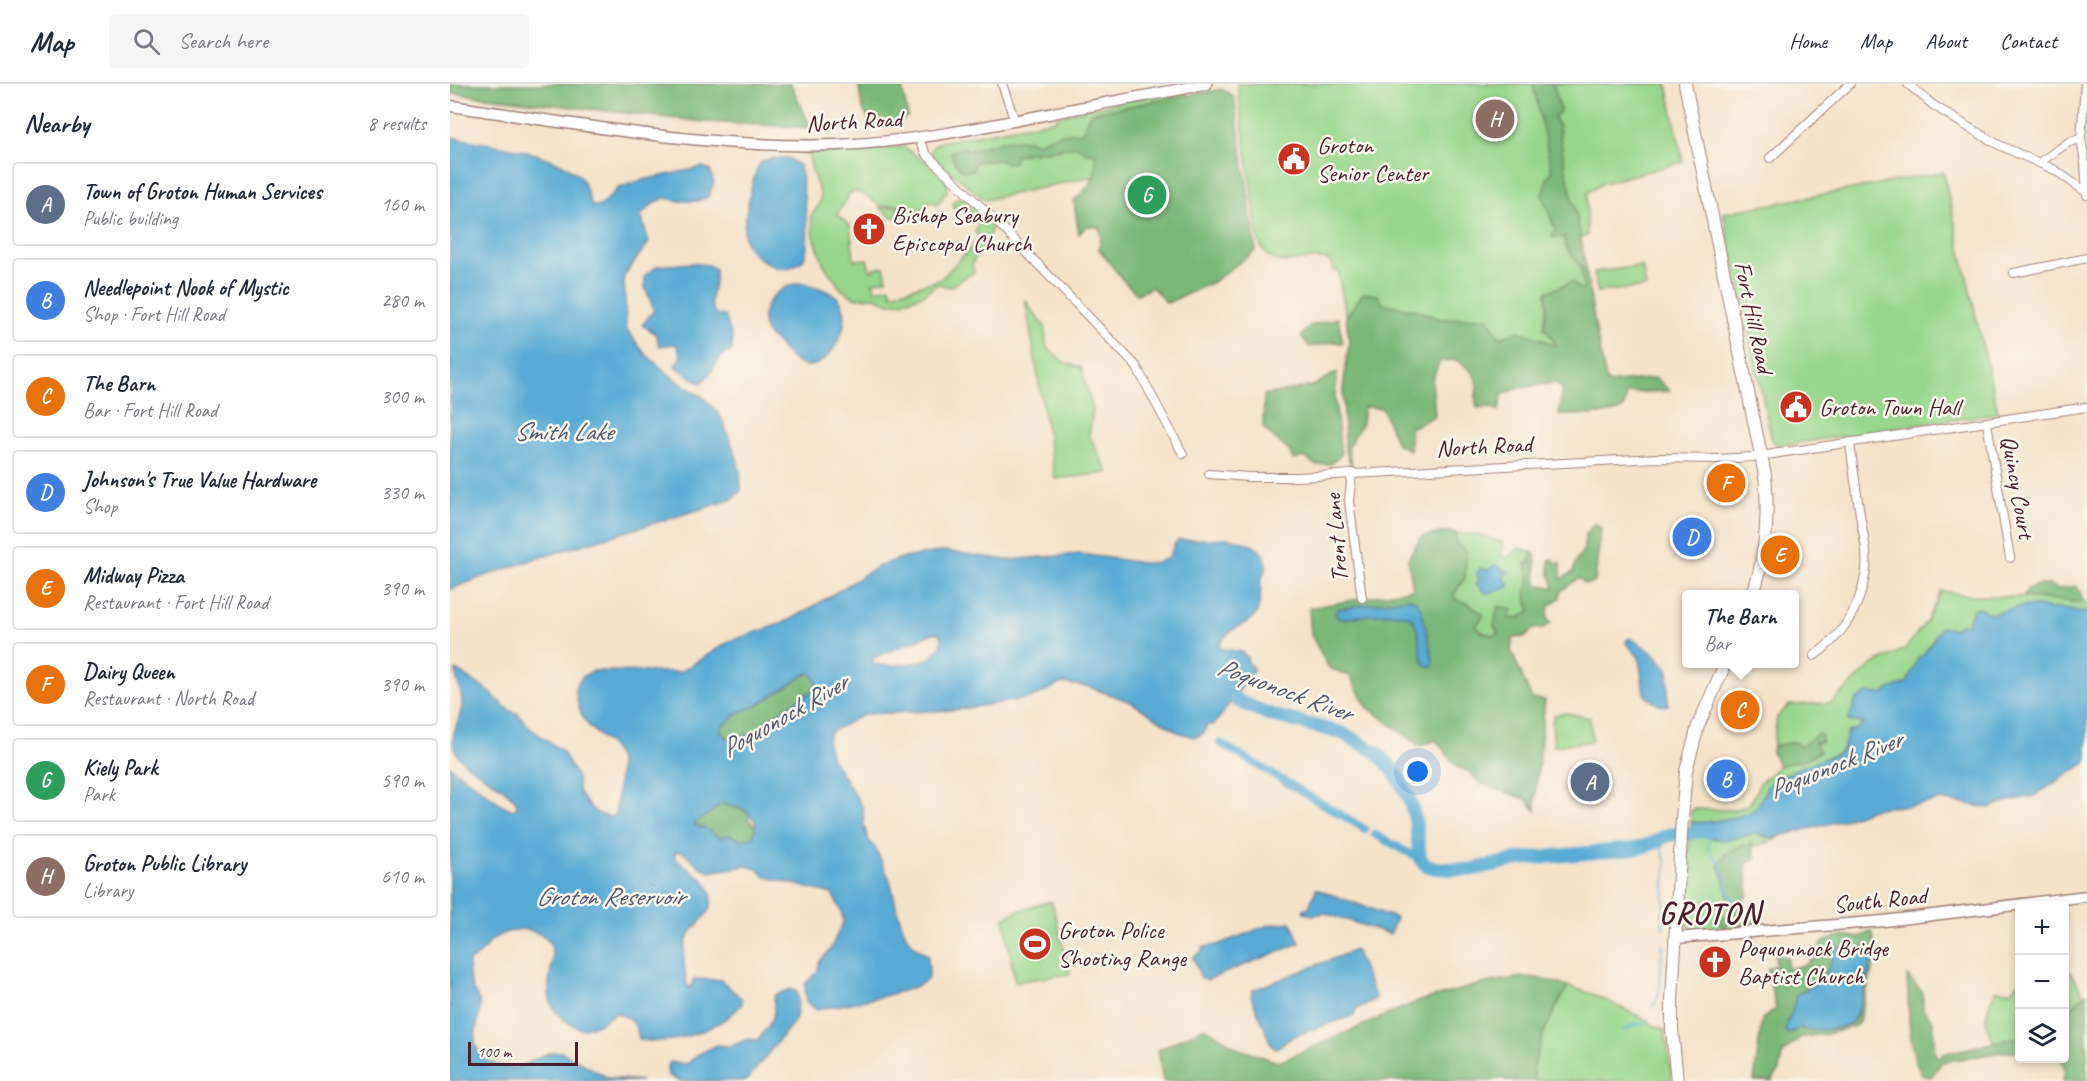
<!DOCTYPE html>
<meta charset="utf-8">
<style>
body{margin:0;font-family:Caveat,sans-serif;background:#f6f6f7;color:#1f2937}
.controls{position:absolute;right:18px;bottom:18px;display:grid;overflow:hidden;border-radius:6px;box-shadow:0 3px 9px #0003}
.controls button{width:54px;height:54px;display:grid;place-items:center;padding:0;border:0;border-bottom:2px solid #e0e1e3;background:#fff;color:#1f2937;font:30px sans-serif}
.scale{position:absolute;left:18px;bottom:15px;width:110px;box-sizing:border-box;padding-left:6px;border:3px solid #4a1f2b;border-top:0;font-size:16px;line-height:21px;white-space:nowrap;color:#4a1f2b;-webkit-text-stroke:4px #fbf7ec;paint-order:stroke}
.you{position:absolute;left:968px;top:688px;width:21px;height:21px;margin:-15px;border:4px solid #fff;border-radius:50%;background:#1a73e8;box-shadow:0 0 0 9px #1a73e833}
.badge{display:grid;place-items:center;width:39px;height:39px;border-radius:50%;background:#1a73e8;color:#fff;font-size:20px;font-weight:700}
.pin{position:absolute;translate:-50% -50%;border:3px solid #fff;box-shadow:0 2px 6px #0006}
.popup{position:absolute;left:1232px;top:506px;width:117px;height:78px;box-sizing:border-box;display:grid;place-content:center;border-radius:6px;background:#fff;filter:drop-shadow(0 2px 4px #0005);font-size:20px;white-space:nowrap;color:#747a83}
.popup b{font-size:22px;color:#1f2937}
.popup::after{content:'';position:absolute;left:50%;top:100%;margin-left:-12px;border:12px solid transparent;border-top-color:#fff}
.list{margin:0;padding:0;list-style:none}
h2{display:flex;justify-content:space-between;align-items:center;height:78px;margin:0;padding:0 24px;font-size:26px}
h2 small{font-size:20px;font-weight:400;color:#747a83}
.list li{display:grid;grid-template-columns:39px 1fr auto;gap:18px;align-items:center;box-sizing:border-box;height:84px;margin:0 12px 12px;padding:0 12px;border:2px solid #e0e1e3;border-radius:6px}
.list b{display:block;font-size:22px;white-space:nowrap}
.list p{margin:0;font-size:20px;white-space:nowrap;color:#747a83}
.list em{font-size:20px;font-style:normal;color:#747a83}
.icon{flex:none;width:33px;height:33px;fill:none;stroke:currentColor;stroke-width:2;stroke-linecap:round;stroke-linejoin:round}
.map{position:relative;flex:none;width:1637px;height:997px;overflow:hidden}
header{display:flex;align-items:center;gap:36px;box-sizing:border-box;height:84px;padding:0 30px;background:#fff;border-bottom:2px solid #e0e1e3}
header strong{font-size:28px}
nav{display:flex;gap:33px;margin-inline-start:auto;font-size:21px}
.search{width:420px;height:54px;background:#f6f6f7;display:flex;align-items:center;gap:15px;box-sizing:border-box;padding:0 21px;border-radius:6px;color:#747a83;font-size:22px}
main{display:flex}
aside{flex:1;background:#fff}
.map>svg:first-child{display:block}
.green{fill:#97d68c;stroke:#707a5c;stroke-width:1.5;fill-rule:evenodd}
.forest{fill:#79b778;stroke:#626b52;stroke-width:1.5;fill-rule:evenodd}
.water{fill:#58abd4;stroke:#516580;stroke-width:1.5;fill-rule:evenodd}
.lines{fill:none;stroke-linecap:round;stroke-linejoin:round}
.stream{stroke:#58abd4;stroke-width:2}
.canal{stroke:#58abd4;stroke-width:8}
.river{stroke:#58abd4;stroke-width:14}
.street-casing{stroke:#a0807a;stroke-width:10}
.secondary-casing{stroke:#a0807a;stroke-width:13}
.primary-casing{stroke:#a0807a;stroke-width:14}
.street{stroke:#fff;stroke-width:8}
.secondary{stroke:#fff;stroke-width:10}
.primary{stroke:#fff;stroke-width:12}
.labels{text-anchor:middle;stroke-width:5;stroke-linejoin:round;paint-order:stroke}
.street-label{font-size:24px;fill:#4a1f2b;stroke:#fbf7ec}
.poi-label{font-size:24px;fill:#4a1f2b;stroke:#fbf7ec;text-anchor:start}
.water-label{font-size:26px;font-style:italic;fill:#50576f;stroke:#fbf7ec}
.district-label{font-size:30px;font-weight:bold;letter-spacing:1.5px;fill:#4a1f2b;stroke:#fbf7ec}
</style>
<header>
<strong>Map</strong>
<div class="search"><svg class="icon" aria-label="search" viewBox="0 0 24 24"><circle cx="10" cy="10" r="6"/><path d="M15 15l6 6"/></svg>Search here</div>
<nav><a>Home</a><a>Map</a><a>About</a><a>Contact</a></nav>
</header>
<main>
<aside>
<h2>Nearby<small>8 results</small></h2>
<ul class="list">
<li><span class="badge" style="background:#5c6f8a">A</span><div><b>Town of Groton Human Services</b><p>Public building</p></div><em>160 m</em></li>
<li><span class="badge" style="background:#3f7fe0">B</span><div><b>Needlepoint Nook of Mystic</b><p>Shop · Fort Hill Road</p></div><em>280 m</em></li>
<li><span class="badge" style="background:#e8710a">C</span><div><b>The Barn</b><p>Bar · Fort Hill Road</p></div><em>300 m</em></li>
<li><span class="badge" style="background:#3f7fe0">D</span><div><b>Johnson's True Value Hardware</b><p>Shop</p></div><em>330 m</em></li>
<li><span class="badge" style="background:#e8710a">E</span><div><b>Midway Pizza</b><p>Restaurant · Fort Hill Road</p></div><em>390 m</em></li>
<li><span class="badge" style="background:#e8710a">F</span><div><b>Dairy Queen</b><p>Restaurant · North Road</p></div><em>390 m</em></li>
<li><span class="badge" style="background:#2e9e5b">G</span><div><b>Kiely Park</b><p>Park</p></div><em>590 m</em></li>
<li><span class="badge" style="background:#8d6e63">H</span><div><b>Groton Public Library</b><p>Library</p></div><em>610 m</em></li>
</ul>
</aside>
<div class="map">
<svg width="1637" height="997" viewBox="0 0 1637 997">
<rect width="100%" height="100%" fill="#fbf7ec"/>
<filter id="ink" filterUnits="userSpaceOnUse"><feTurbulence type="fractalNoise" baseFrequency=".0167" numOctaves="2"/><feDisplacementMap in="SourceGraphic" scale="12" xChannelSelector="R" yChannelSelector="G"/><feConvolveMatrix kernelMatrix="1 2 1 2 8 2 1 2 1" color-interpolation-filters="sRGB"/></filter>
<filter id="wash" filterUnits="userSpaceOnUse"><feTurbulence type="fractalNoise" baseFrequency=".008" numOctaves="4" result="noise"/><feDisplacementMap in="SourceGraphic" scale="24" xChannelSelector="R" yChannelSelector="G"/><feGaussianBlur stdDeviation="1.35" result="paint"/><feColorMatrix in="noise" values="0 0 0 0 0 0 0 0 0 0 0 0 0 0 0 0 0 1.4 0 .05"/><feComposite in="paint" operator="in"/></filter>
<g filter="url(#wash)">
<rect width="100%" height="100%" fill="#f5e2c9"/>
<!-- green -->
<path class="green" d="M787,0H1094L1122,169L1131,184L1135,205L1096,208L1097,222L1094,245L1097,246L1106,261L1103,262L1091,255L1050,254L1037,233L990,235L966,226L933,220L913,210L896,233L888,187H884L880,178C859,164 817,201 807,148Z
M1103,0H1217L1233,78L1153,99L1137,109V152L1131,154L1112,72L1109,42L1106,39L1104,30L1110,25Z
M736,3L770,143L749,147L763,198L717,219L702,203L687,210L673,196L649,165L651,153L649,143L637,142L629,150L624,117L638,104L645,92L535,116L483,73L481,68L484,61L490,58L606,36V32ZM609,50L612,65L566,71L556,79L549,76L525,78L514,63L518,67L578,56L588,59Z
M454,63L477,79L498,99L497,107L487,121L481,117L465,133L468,139L461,133H451L450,121L430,122C421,115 410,104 398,110L397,115L387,130L400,142L404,176L417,175L420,187H423V184L434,183L437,195L423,198L425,206L440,203L442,210L491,195L530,154L525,148L529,140L509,122L506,126L504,124L503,119L506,115L513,113L543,142L532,167L525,174L522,181L524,188L500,203L489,200L484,202L475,210L452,218L438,219L426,213L406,214L402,212L391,205L374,181L364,153L361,131C378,113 368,108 363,90C361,84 361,78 358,71L347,68Z
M1493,88L1548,329L1328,362L1322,357L1273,129Z
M449,122V134L442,133L430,124Z
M1192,182L1196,203L1148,208L1144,188Z
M575,215L584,230L595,242L596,263L615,279L631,283L643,327L639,351L658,389L605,395Z
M1006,449L1035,452L1053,459L1054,464L1050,472C1058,476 1063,470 1069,464L1081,468L1080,479L1076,480L1080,496V527L1069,534L1059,535L1044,552L1030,547L1025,542L1033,533L1032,529L1017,519L1005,516L1004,510L1015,494L1016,467L1006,459Z
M1491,507L1523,512L1575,513L1637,519V528L1630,529L1613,525L1603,527L1587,522L1569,523L1541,530L1532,525L1521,530L1517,541L1505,545L1491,543L1474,570L1468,575L1457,599L1438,606L1434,610L1417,609C1408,616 1402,626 1399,637L1415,639L1406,645L1398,648L1393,664L1387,670L1343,686C1338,692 1329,692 1322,697C1314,703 1313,718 1305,725C1297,733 1252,740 1241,738V728L1243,725L1284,726L1296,722L1303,715L1310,699L1329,682L1322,668L1327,633L1339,621L1381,619L1423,580L1455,565L1477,536Z
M1117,629L1140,634L1142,657L1104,662L1102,639L1104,631Z
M1306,749L1315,753L1330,752L1327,755L1303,763L1302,759L1272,788L1275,802L1285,824L1273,843L1278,839L1316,843L1246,845L1235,841L1233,826L1237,768H1239L1240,755C1252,747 1259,756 1272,755C1284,755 1294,751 1306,749Z
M597,818H602L620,890L565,898L554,834L568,827Z
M1615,884H1618L1634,911L1615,930Z
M1569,898V953L1544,958C1532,937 1535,927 1546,906L1561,907Z
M1118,902C1143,909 1166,921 1190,933C1199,937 1205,944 1215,946L1222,997H1084C1081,967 1103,928 1118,902Z"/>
<!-- forest -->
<path class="forest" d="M0,0H341L361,44L254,38L0,9Z
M408,0H451L458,32C444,42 430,49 417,32C410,25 411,9 408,0Z
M1083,0H1103L1110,25L1109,30L1104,31L1106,39L1109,42C1112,82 1125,116 1131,154C1139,203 1145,251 1157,299L1206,294L1220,307L1176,309C1176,314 1176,320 1173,324C1165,333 1122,330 1109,331L1112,304L1105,299L1068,304L1052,311L1049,327L1041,323L1027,324C1023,311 1028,310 1027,300C1026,288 1015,282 1006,276L990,277L982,296L985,332L960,344V366L947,360L932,324L914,323L912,339L898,363L903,386L895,366L893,305L899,258L896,233L913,209L928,211L933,220L966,226L990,235L1037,233L1050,254L1068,247L1091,255L1103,261H1106L1097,246H1094L1097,222L1096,208L1122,198L1130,205H1134L1131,184L1116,163L1114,153L1103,154L1102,150L1106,147L1092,111L1098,92L1102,88Z
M772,5L784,13L806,166L763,198L717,219L702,203L687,210L673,196L649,165L651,153L649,143L637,142L629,150L624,117C641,101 649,94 645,69H637L627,62L566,71L564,78L556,79L549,76L525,78L523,86L513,87L504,78L501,68L514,63L518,67L550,57L578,56L588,59L609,50L632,48L640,29Z
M888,234L893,259L884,258L860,263L851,252L860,242Z
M887,288L885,314L891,371L881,380L865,381L854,373L843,376L840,368L813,344L814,311L863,302Z
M1145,439L1151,445L1145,498L1135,500L1129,494L1111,507L1110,514L1099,522L1097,534L1101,539L1092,545L1085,544L1074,553L1063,554L1061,566L1082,615L1095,616L1085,716L1086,727L1076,715L1031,700L1020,688L1007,683L986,656L970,662L917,623L900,592L879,584L861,551L859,524L963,505L958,475L971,453L997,448L1006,449V459L1016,467L1015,494L1004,510L1005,516L1017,519L1032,529L1033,533L1026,542L1030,547L1044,552L1048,549L1044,542L1048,522L1062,525L1059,535L1069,534L1080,527C1076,517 1074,506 1080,496L1076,480L1080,479L1081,468L1085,470L1087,500L1104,504L1099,487V476L1104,475V479H1111V495L1123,488L1125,479L1134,465L1135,451Z
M1587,501H1600L1608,505L1627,502L1634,519L1573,513L1578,505Z
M361,589L367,600L363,607L327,629L302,649L284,656L274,652L271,647L272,642L290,628L306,622L356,590Z
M1368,650L1372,651L1371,658H1365L1370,668L1350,678L1347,677L1329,682L1322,668L1323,662L1345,658L1350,663Z
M272,720L292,725L299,730V736L307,744L303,753L291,756L280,751C265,755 269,752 258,746C253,743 248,743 244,739Z
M1301,759L1306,775L1296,780L1298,811L1295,813L1294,823L1300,833L1311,835L1316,843H1288L1283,839H1278L1273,843L1269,839L1272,832L1283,828L1285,824L1278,813L1272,788L1268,781C1274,766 1287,764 1301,759Z
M1422,847L1427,868L1409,938L1405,942L1378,950L1351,953L1333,969L1329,986L1322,997H1304L1312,935L1326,925L1317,885L1326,881L1325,870L1338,874L1337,885L1358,880L1359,877L1374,872L1370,861C1382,851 1393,849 1408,854ZM1387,863L1394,866L1421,864L1422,869C1419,883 1412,928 1403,937C1393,948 1367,945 1353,946L1352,943L1337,937L1366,901L1374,895Z
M1457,892L1473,909V925L1483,937L1485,970L1490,974L1492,970L1569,953V968H1552L1492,978L1481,993L1473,992C1457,973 1459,918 1457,892Z
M1073,893L1088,894L1118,902C1103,928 1081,967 1084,997H1056L1054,994L1041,997H713L708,966L755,943L789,965L829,978L966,918L1039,898Z
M1637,909V997H1613L1615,987L1612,975L1614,974L1615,930Z"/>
<!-- water -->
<path class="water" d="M0,53C36,60 102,66 129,92C136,99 138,113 142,122H151L168,104L188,97L253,83L260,86L264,99L258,113L247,117H230L215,114L204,119L191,131L199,158L174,192L176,244L194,269L227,297L253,313L270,331L286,371L290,387L291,407L281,416L85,475L29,494L0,506Z
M323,74H338L350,82C352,104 363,156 354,174C351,179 347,180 343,182C335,186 329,185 321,181C310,176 299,168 295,156C291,145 303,89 310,80C313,76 318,75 323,74Z
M242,179L259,181L265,186C268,203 253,217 267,231L275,232L282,253V265L280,268L275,269C266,277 259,295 250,299L225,282L231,272L226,260L209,262L206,250L192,241L204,226L195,203V191L208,182Z
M354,199C365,203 380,206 388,214C404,233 388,267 370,278C350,291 337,269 325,257C320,253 316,250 314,243C307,221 333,198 354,199Z
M779,454C794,458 818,462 816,484C815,488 812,492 811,497C811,506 811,521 806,530C798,544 777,540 769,564L792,568L797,573L798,578L804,586L764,641H757L754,649L749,652L743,653L728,648L681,618L639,603L612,599L584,613L569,616L505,626L415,630L380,648L377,657L382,674L413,724L414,741L418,755L425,764L440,796L448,829L456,852L464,862L478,871C477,878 481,888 478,894C470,909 386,921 367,926L356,918L355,900L368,887L369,878L380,866L393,838L392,828L382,810L316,793L307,785L295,782L260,788L250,783L236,770L227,767L224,771C232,785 253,789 260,806C269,830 243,838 236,857C232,870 235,891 238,904L242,901L244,895L271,896L292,915V920C272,944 220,964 189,955C187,940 181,933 166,929L148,940L131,945C119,940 106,932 101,919C91,894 120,858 82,847C70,843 52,848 42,856C37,859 35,866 30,870C27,873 23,875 19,877C18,887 19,900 25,909C28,914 31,918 30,926C29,937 24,946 25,958C28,978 56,988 74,981C87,975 98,966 112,968L158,994L191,997H0V682C9,691 18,695 27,702C39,711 49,721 63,726L68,722C58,697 5,686 3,659C2,645 13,631 12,618C12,606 5,598 6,586L36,605L60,627L67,629L80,644L113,668L127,694L129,709L138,721L147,729L159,733L164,732L166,725C167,713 170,689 169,678C166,661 149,654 139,642C129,631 127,618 125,603L133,592L143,587L230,588L280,557L333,539L356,527L425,484L448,475L494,467L557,476L631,470L694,479L709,478L718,474L725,459L729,456ZM483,549H489L492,554L491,561C489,564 486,569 482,572C473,580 432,584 421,579L423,574ZM356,590L361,589L367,600L363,607L327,629L302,649L284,656L274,652L271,647L272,642L290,628L306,622ZM272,720C286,722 301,726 306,740L303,753L291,756L280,751C264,756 267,752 255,744H251L244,740Z
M1045,481L1059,488L1055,490L1054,494L1059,500V503C1050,505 1044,510 1035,509L1026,499L1029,496L1027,490L1030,484L1038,486Z
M960,514L966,517L971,524L983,576L982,583L976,582L973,578C969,566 970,547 963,536C954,523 908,533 893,535L888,534L885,529L888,525Z
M1589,522C1601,526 1601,525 1613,525C1622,526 1627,530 1637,528V678L1584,712L1555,718L1540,724L1489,716L1469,721L1425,724L1393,736L1323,754L1306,749L1291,753L1272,756L1252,751H1246L1240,755L1241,738C1253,740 1296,733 1305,725C1313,718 1314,703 1322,697C1329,692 1338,692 1343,686L1387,670L1393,664L1398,648L1406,645L1414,639L1398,637L1406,616L1417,609L1434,610L1440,605L1457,599L1468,574L1474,570L1491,543L1505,545L1510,540L1517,541L1523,525L1529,524L1541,530L1569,523Z
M1181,554L1203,569L1218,584V621C1209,624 1200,616 1194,610L1189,573L1176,559L1177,555Z
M866,805L946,834L940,850L875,829L864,831L854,829L853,825L859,823Z
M841,838L850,859L757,896L751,894L743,873L752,868L754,863L767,861L819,841Z
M1387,863L1394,866L1403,864L1419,863L1422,867C1421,879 1410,933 1400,939C1387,947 1368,945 1353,946L1352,943L1338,950L1335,947C1338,933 1345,926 1346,911L1374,895Z
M905,866L926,915L905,926V931L844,952L825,965L821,960L801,912L803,906Z
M341,905L347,908L348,916L346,935L296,997H228L218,991L217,984L220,978L237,980L247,971L267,961L281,962L297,955L307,956C314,949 324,936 324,926C324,920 323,917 325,911Z"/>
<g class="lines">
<!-- stream -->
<path class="stream" d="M1263,750C1255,760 1257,772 1270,777L1279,808L1288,823L1289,828
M1209,755L1216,779L1213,845
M1202,924C1216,901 1208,885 1213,860
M1174,946L1186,940H1195L1198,935"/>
<!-- canal -->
<path class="canal" d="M770,659L915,745
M924,750L970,775"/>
<!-- river -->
<path class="river" d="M767,606L795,620L821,631L892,649L926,668L942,684L959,714L965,735L970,775L976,781L985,784L1019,786L1070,775L1184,765L1201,760L1218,751L1257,747"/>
</g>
</g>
<g filter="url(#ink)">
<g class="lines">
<!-- street casing -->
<g class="street-casing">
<path id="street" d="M552,0L565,37
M1458,0L1483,21L1518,43L1549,61L1605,86L1636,108
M1635,0L1631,55L1635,79L1637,111
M468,54L476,70L552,143L686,282L733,370
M1320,74L1400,0
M1590,78L1619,58L1631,55
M1564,189L1637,174
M1537,339L1560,474
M902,389L899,417L912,514
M759,390L798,393H847L1207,374L1269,375L1303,373L1637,323
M1364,572C1392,552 1409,527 1415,492C1419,474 1414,455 1411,437C1407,411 1403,385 1400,358"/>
</g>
<!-- secondary casing -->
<g class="secondary-casing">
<path id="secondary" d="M0,22C129,40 258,65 388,61C464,58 539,42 613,27C660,18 708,10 756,0
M1226,854L1434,837L1637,812"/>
</g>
<!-- primary casing -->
<g class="primary-casing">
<path id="primary" d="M1235,0L1315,391C1319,432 1316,471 1303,510
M1227,997L1222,946V916L1232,734L1236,687L1248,642L1275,580"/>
</g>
<!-- street -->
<use href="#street" class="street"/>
<!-- secondary -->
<use href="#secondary" class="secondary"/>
<!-- primary -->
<use href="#primary" class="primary"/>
</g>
</g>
<!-- icons -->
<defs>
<g id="civic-disc" transform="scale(1.725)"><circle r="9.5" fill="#c8321e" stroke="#fbf7ec"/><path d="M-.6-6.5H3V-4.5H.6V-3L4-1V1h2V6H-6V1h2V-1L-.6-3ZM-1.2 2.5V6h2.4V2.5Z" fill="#fff"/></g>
<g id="church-disc" transform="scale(1.725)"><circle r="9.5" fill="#c8321e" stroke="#fbf7ec"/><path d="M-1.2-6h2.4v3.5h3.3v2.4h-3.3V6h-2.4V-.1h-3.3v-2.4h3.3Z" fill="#fff"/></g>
<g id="stadium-disc" transform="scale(1.725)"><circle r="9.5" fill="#c8321e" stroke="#fbf7ec"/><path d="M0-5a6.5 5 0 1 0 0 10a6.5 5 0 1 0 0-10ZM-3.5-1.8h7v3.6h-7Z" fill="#fff"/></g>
</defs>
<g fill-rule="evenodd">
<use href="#civic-disc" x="844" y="75"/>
<use href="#church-disc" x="419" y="145"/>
<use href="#civic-disc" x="1346" y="323"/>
<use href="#stadium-disc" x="585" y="860"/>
<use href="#church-disc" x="1265" y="878"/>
</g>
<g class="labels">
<!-- street labels -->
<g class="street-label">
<text transform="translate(404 37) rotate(-3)" y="8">North Road</text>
<text transform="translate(1304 233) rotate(78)" y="8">Fort Hill Road</text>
<text transform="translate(1034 362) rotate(-3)" y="8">North Road</text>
<text transform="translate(1568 403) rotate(80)" y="8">Quincy Court</text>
<text transform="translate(886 454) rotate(-95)" y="8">Trent Lane</text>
<text transform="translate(1430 816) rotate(-6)" y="8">South Road</text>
</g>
<!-- poi labels -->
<g class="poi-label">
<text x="867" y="69">Groton<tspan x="867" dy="28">Senior Center</tspan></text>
<text x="442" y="139">Bishop Seabury<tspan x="442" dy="28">Episcopal Church</tspan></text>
<text x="1369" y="331">Groton Town Hall</text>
<text x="608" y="854">Groton Police<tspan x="608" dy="28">Shooting Range</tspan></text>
<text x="1288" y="872">Poquonnock Bridge<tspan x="1288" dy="28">Baptist Church</tspan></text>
</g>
<!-- water labels -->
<g class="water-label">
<text x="113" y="356">Smith Lake</text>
<text transform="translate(835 605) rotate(20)" y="9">Poquonock River</text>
<text transform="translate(334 631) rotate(-30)" y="9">Poquonock River</text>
<text transform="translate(1385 680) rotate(-22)" y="9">Poquonock River</text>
<text x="160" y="821">Groton Reservoir</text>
</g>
<!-- district labels -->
<g class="district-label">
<text x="1260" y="839">GROTON</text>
</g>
</g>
</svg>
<div class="controls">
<button>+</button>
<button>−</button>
<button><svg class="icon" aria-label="layers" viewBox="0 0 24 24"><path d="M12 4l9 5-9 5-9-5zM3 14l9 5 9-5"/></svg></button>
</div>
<div class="scale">100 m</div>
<div class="you"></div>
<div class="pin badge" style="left:1140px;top:698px;background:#5c6f8a">A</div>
<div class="pin badge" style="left:1276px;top:695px;background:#3f7fe0">B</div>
<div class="pin badge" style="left:1290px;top:626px;background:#e8710a">C</div>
<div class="popup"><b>The Barn</b>Bar</div>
<div class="pin badge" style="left:1242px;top:453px;background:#3f7fe0">D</div>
<div class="pin badge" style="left:1330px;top:471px;background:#e8710a">E</div>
<div class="pin badge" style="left:1276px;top:399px;background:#e8710a">F</div>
<div class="pin badge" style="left:697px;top:111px;background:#2e9e5b">G</div>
<div class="pin badge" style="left:1045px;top:35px;background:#8d6e63">H</div>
</div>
</main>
